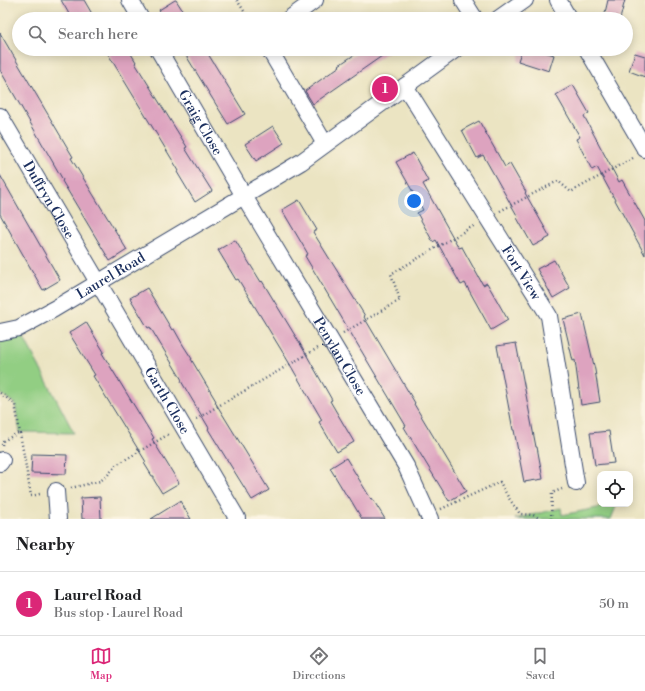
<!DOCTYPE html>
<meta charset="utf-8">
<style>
body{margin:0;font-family:"Libre Bodoni",serif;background:#f6f6f6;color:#202124}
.controls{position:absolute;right:12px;bottom:12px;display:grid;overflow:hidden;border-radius:8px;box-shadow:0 2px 10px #0003}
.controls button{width:36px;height:36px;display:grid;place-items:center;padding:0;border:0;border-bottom:1px solid #e0e0e0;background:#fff;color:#202124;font:20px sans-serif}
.you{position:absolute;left:414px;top:201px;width:14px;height:14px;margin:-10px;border:3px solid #fff;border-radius:50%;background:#1a73e8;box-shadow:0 0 0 6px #1a73e833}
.badge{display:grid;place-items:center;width:26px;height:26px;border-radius:50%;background:#db2777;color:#fff;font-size:13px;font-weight:700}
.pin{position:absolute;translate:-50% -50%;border:2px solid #fff;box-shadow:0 1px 4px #0006}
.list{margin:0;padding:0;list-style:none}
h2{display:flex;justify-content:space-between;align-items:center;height:52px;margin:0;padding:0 16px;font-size:17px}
h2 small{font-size:13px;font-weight:400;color:#757577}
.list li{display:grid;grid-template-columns:26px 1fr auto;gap:12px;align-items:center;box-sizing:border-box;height:64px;padding:0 16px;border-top:1px solid #e0e0e0}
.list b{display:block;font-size:15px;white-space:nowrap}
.list p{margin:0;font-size:13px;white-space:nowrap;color:#757577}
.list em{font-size:13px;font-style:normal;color:#757577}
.icon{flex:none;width:22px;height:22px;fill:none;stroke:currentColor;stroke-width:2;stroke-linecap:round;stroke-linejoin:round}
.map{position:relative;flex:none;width:645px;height:519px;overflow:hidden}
.search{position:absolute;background:#fff;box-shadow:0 2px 10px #0003;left:12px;right:12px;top:12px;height:44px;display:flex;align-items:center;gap:10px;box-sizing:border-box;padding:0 14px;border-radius:22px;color:#757577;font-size:15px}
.sheet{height:116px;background:#fff}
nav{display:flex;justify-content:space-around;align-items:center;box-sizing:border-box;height:56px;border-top:1px solid #e0e0e0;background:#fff;font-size:11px;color:#757577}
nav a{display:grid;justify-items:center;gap:2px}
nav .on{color:#db2777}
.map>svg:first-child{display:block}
.green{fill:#92ce83;stroke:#567e70}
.building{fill:#dda3bf}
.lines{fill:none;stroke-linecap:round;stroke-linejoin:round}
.minor-casing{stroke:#3a4a6d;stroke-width:18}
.path{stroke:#3a4a6d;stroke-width:2.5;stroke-dasharray:1 3;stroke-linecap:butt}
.minor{stroke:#fff;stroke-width:16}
.labels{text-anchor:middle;stroke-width:3;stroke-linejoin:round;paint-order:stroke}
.street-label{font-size:14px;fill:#1b2f5e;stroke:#fcf5e5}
</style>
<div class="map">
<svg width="645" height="519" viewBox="0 0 645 519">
<rect width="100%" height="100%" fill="#fcf5e5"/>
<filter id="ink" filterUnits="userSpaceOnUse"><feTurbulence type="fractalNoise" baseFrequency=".025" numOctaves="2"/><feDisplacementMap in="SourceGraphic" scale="8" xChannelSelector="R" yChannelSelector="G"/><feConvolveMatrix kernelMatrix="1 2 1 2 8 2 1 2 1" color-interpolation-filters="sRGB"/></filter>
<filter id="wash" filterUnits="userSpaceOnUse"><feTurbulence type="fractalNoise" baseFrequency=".012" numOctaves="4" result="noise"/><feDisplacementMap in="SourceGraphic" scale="16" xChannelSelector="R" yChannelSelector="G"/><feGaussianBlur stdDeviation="0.9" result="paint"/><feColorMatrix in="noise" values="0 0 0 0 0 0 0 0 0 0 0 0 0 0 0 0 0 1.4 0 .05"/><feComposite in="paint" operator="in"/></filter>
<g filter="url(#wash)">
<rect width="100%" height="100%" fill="#ebe4c2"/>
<!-- green -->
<path class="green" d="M19,328L74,433L20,432L15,404L0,393V332Z
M601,504H617L611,519H515L561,508L562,515L602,507Z"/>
<g id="blocks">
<!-- building -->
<path class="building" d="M61,0H84L95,19H72Z
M175,0H176L188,19H165L159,10Z
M608,0H625L620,19H612L604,17Z
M0,33L73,157L71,158L127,250L110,261L62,181L63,180L0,70Z
M105,49H128L136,62L135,63L187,147L185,148L212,191L195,202L177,172L179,171Z
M182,49H205L245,114L228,124Z
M363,49H392L313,104L305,91L340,66L339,65Z
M522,49H535L554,55L549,71L518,61Z
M635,53L645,56V77L629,71Z
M573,85L589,113L584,116L619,182L622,180L645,221V255L597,167L592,170L576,139L580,137L556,95Z
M479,121L505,167L510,164L526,192L525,193L550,237L533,246L517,218L518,217L483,155L477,158L462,130Z
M273,126L284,143L256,161L245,144Z
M413,153L428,181L423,184L459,248L462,247L483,285L487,283L508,320L491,330L465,283L461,285L436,240L433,242L417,213L423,210L396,162Z
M0,175L60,280L43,290L0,214Z
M299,200L317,230L313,232L365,316L364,317L415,403L414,404L466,491L449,501L404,427L406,426L305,256L308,254L282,210Z
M235,240L261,282L262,281L302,347L332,400L330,401L354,442L337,452L319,422L322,420L288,361L238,279L236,280L218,250Z
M554,260L570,288L553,298L537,269Z
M147,288L172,330L174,329L183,345L192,359H191L216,401L215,402L269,490L252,500L208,429L209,428L181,381L182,380L150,327L148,328L130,298Z
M582,314L595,370L600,402L581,405L575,360L573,361L563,319Z
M86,322L104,352L102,353L154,438L152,439L179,483L162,493L154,480V476H152L144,463L146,462L93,376L95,375L69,333Z
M516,343L536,447H537L543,479L524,482L514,430H513L497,346Z
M609,431L614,463L595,465L590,433Z
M32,454L67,455L66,474L31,473Z
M346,458L371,499L372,498L385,519H362L349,497L348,498L330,468Z
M100,497L101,519H82L81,498Z
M180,501L191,519H151Z"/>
</g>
</g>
<g filter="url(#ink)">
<use href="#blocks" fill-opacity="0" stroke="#3a4a6d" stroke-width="1"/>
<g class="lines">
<!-- minor casing -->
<g class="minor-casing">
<g id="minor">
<path d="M130,0L141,19"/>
<path d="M463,0L475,19"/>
<path d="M558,0L569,19"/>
<path d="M289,19L315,0"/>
<path d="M498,19L525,0"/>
<path id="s1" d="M158,49L244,196L406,466L430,519"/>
<path d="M269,49L325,144"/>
<path d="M587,49L645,149"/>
<path id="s2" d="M405,86L549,316L576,483"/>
<path id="s3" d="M0,116L237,518"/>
<path id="s4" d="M0,332L19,328L54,309L301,162L456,49"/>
<path d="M0,463L2,460"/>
<path d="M56,491L58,519"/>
</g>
</g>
<!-- path -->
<path class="path" d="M237,0L249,19
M500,211L558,181L571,192L633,158
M343,333L400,300L391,274L475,225
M0,393L15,404L31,496L40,494
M196,419L318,348
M2,445L3,441L20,432
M71,488L100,481L107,476L116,465L169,434
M441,509L500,482L508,497L520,514L533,515L540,519
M551,519L552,493L562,489"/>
<!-- minor -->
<use href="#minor" class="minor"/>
</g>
</g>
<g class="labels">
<!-- street labels -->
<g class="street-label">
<text dy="5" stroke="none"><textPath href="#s1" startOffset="85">Graig Close</textPath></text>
<text dy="5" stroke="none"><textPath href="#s3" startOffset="97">Duffryn Close</textPath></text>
<text dy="5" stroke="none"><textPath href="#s2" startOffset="220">Fort View</textPath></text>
<text dy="5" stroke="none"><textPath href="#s4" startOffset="125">Laurel Road</textPath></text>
<text dy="5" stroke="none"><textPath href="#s1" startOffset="357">Penylan Close</textPath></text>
<text dy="5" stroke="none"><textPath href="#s3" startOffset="330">Garth Close</textPath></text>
</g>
</g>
</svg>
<div class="controls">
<button><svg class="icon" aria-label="locate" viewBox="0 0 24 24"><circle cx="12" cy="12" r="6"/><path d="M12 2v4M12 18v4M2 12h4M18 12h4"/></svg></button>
</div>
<div class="you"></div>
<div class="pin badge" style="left:385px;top:89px">1</div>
<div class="search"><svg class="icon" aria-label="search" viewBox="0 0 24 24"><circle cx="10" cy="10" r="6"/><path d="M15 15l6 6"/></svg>Search here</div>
</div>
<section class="sheet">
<h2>Nearby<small></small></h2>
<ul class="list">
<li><span class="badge">1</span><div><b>Laurel Road</b><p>Bus stop · Laurel Road</p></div><em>50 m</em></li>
</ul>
</section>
<nav>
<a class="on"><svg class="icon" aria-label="map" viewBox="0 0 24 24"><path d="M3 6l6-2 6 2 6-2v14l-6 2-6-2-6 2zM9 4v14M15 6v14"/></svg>Map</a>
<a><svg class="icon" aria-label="directions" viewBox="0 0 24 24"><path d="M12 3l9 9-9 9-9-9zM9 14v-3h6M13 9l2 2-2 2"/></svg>Directions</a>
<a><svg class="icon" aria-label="saved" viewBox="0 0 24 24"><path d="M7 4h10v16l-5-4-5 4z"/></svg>Saved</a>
</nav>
